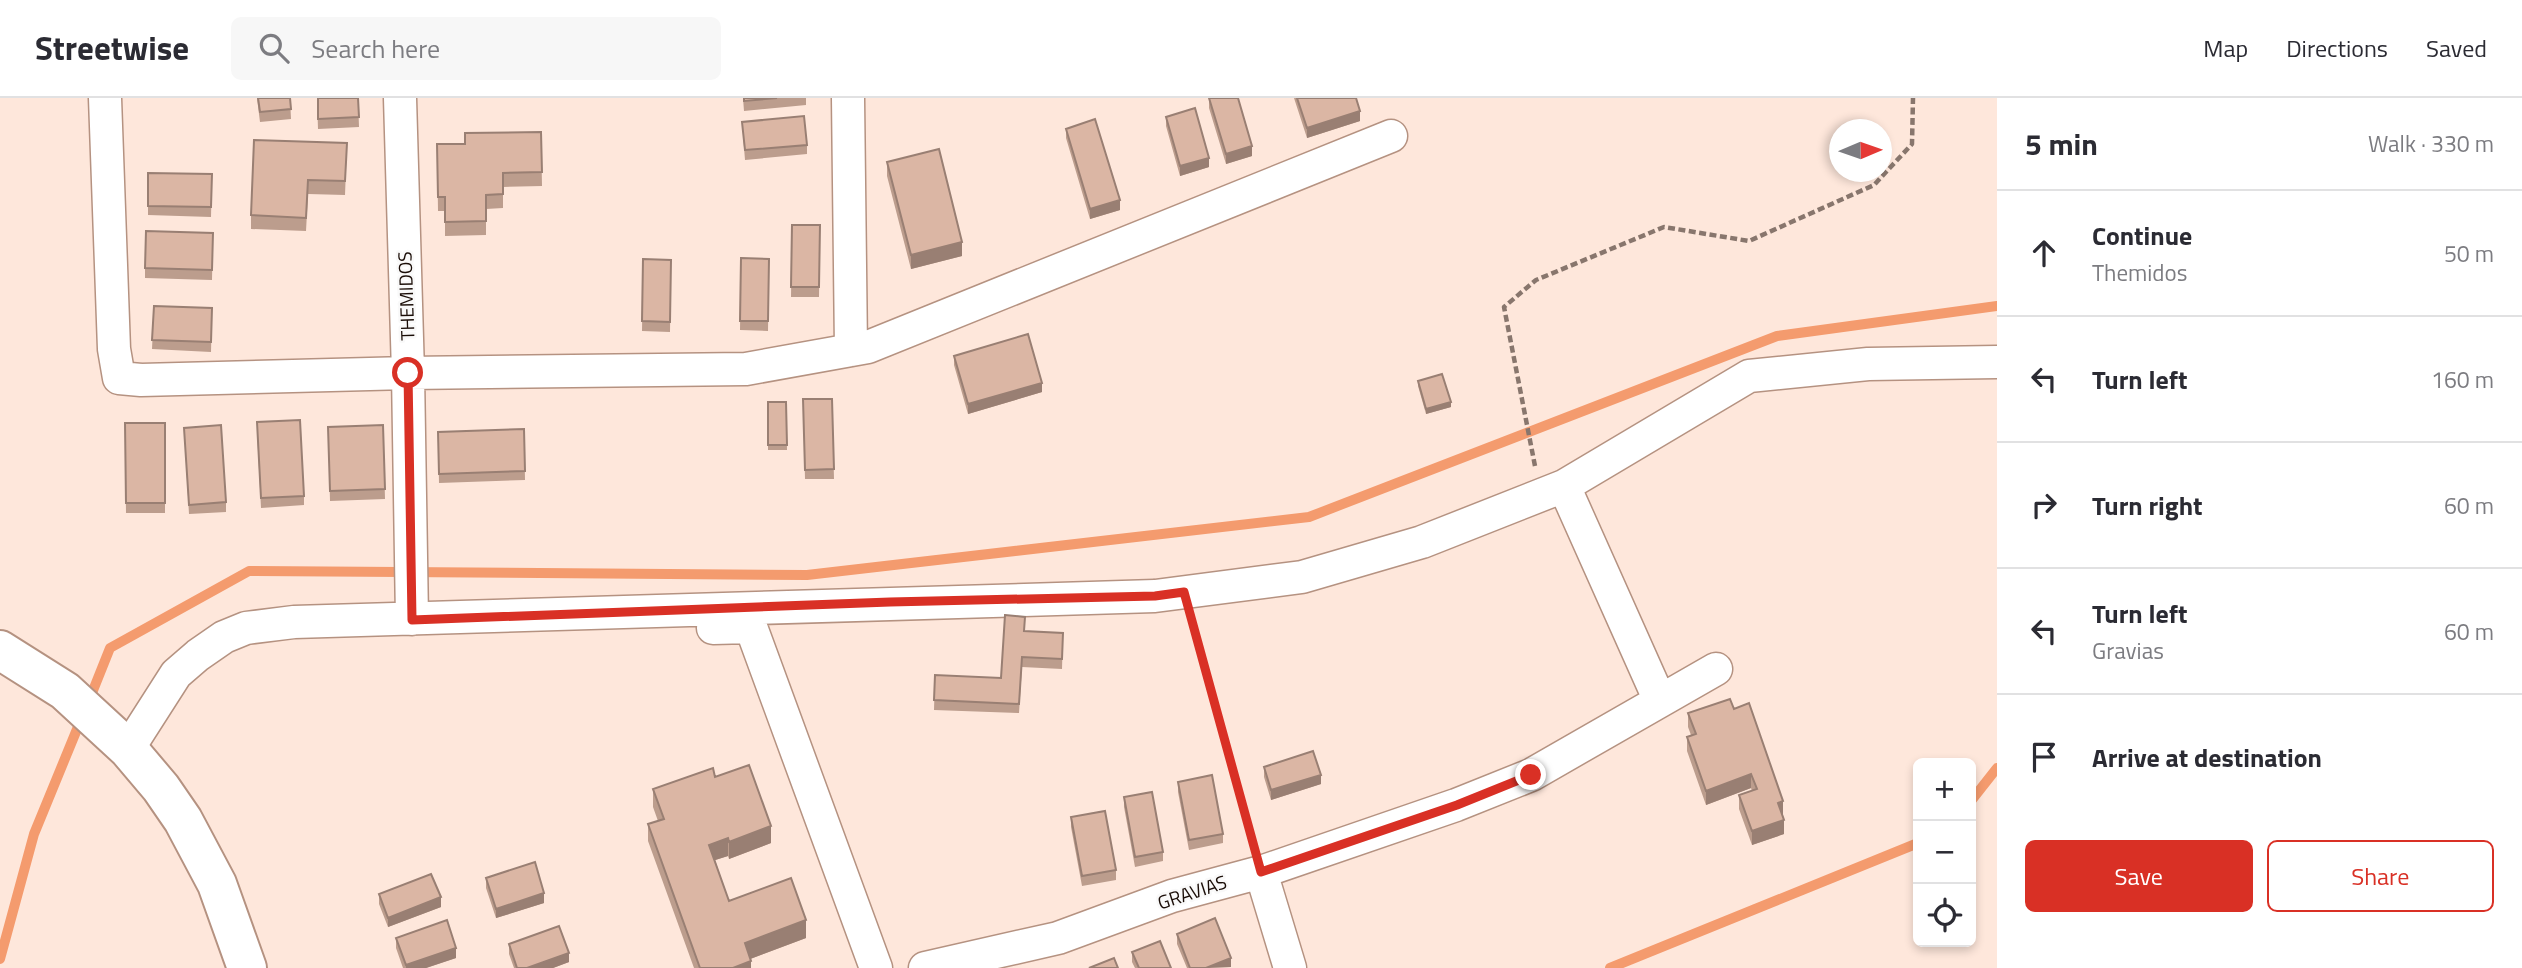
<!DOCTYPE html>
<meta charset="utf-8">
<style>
body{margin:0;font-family:"Titillium Web",sans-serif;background:#f7f7f7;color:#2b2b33}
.controls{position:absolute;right:21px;bottom:21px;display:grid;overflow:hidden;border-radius:10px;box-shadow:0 4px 10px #0003}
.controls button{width:63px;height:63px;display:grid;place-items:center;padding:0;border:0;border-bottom:2px solid #e1e1e2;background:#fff;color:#2b2b33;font:35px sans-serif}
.compass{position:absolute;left:1829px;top:21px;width:63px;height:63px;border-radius:50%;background:#fff;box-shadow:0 4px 10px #0003;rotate:88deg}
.stop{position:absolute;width:21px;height:21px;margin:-16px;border:5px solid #d93025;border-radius:50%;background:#fff}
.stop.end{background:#d93025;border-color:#fff;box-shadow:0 2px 7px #0008}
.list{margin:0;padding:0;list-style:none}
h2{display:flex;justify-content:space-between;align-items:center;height:91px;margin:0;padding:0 28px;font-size:30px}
h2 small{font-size:23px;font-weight:400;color:#7c7c81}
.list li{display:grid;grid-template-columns:46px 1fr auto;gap:21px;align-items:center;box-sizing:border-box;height:126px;padding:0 28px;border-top:2px solid #e1e1e2}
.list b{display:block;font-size:26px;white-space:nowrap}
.list p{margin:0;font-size:23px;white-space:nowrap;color:#7c7c81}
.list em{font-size:23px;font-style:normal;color:#7c7c81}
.actions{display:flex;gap:14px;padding:21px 28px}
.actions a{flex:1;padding:16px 0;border:2px solid #d93025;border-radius:10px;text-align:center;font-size:24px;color:#d93025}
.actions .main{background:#d93025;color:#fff}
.icon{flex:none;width:38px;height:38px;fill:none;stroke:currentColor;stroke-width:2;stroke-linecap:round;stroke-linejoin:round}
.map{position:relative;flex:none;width:1997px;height:870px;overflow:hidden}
header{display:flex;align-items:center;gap:42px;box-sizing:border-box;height:98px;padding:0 35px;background:#fff;border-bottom:2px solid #e1e1e2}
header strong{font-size:33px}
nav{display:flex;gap:38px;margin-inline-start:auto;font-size:24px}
.search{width:490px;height:63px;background:#f7f7f7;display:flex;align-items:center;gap:18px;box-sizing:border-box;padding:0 24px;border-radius:10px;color:#7c7c81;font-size:26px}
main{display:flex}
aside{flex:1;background:#fff}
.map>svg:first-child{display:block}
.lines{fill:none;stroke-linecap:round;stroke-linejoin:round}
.stream{stroke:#f49b6e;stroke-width:10}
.minor-casing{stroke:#b59281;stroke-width:35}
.secondary-casing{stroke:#b59281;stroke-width:42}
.path{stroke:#88766d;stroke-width:4.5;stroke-dasharray:7 3.5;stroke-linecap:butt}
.minor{stroke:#fff;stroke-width:32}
.secondary{stroke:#fff;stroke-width:38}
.wall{fill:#bc9d8d}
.shaded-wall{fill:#997f73}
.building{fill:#dbb6a4;stroke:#997f73;stroke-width:2}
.route{stroke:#d93025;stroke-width:9}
.labels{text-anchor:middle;stroke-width:5;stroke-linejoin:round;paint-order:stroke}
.street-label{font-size:19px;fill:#1a0d07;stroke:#f9f9f9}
</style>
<header>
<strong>Streetwise</strong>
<div class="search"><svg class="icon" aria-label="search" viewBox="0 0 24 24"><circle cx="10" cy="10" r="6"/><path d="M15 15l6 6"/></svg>Search here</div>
<nav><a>Map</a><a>Directions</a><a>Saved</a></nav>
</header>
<main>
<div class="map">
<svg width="1997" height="870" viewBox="0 0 1997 870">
<rect width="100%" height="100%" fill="#fee7db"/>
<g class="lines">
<!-- stream -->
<path class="stream" d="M88,605L110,550L249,473L807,477L1309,419L1777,238L1997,208
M1971,703L1997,670
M0,861L34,736L82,619
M1610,870L1918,745"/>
<!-- minor casing -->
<g class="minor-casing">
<path id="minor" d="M105,0L114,251L119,280L141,282L408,275L746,271L868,249L1391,38
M400,0L408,275L412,521
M848,0L851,252
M1564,388L1660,603
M713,530L751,529L876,870
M128,651L176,576L198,557L224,539L246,530L294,524L1155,498L1302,479L1422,444L1564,388L1749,278L1868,266L1997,264
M1261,774L1290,870
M925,870L1058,840L1172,798L1261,774L1456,707L1531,677L1716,571"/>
</g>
<!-- secondary casing -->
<g class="secondary-casing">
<path id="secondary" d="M0,552L65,593L128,651L161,690L183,722L217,786L247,870"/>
</g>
<!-- path -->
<path class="path" d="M1535,368L1504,209L1536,182L1664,129L1749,143L1874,87L1912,46L1913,0
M1193,525L1253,743"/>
<!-- minor -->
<use href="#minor" class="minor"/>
<!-- secondary -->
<use href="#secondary" class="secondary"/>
</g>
<!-- wall -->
<path class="wall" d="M257,0H290L291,21L260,24Z
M317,0H358L359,29L318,31Z
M743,0H806V7L744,13Z
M1209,0L1252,58L1226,66L1209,10Z
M1294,0H1356L1360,23L1307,40Z
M1166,19L1209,69L1180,78L1166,28Z
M742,24L807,47V56L745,62Z
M1066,31L1120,112L1090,121L1066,40Z
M541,34L542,88L503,89V110L486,111V137L445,138V113H438L437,46H465Z
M347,45L345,97L308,96L306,133L251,131V117Z
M887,64L962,158L911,171L887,78Z
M148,75L212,76L211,119L148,117Z
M792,127H820L819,199H791Z
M213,135L212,182L145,180V170Z
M741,160L769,161L768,233L740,232Z
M643,161L671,162L670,234L642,233Z
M154,208L212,210L211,254L152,251Z
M954,258L1042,294L968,316L954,267Z
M1418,283L1451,309L1426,316L1418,288Z
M803,301H832L834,381H805Z
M768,304H786L787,352H768Z
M125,325H165V415H126Z
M383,327L385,401L330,403L328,329Z
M184,330L226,404V414L189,416Z
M524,331L525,382L439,385L438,334Z
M257,334L304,398V407L261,410Z
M1024,533L1063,535L1062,571L1022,569L1019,615L934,612L935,577L1001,580Z
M1730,601L1783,717L1784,736L1752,747L1739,711V697L1752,693L1751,690L1706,707L1687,653V639L1691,637L1688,629V615Z
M1264,669L1321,686L1271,702L1264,679Z
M715,679L771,745L729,761L728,758L715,762L729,803L806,840L750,861L751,870H694L648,743V726L658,723L653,709V691Z
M1178,684L1223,736V745L1189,752L1178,694Z
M1124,699L1163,754V763L1135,769L1124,709Z
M1071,719L1116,772V782L1082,788L1071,729Z
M486,780L544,805L496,820L486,790Z
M379,796L441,809L388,829L379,806Z
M1177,836L1231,869L1187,870L1177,846Z
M396,840L456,860L426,870H403L396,850Z
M509,846L569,864L553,870H514L509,856Z
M1132,854L1171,870H1135L1132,864Z"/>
<!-- shaded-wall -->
<path class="shaded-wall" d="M1360,13V23L1307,40V30Z
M1252,48V58L1226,66V56Z
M1209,60V69L1180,78V68Z
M1120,102V112L1090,121V111Z
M962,144V158L911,171V157Z
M1042,285V294L968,316V306Z
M1451,304V309L1426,316V311Z
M1751,676V690L1706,707V693Z
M1321,677V686L1271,702V692Z
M1783,703V717L1778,718V705Z
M1784,722V736L1752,747V733Z
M771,728V745L729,761V744Z
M728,740V758L709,764V747Z
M544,795V805L496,820V811Z
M441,799V809L388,829V820Z
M806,822V840L745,863V845Z
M456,850V860L426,870H406V867Z
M569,855V864L553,870H527Z
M1231,860V869L1206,870Z
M751,863V870H733Z"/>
<!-- building -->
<path class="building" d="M258,0H290L291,11L260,14Z
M318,0H358L359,19L318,21Z
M744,0H777L744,3Z
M1209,0H1238L1252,48L1226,56Z
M1297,0H1356L1360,13L1307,30Z
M1195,10L1209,60L1180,68L1166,19Z
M804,18L807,47L745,52L742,24Z
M1095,21L1120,102L1090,111L1066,31Z
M541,34L542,74L503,75V96L486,97V123L445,124V99H438L437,46H465V35Z
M254,42L347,45L345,83L308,82L306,120L251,117Z
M939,51L962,144L911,157L887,64Z
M148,75L212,76L211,109L148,108Z
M792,127H820L819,189H791Z
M146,133L213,135L212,172L145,170Z
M741,160L769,161L768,223H740Z
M643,161L671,162L670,224L642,223Z
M154,208L212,210L211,244L152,242Z
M1028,236L1042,285L968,306L954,258Z
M1442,276L1451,304L1426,311L1418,283Z
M803,301H832L834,371L805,372Z
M768,304H786L787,347H768Z
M300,322L304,398L261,400L257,324Z
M125,325H165V405H126Z
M221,327L226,404L189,407L184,330Z
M383,327L385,391L330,393L328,329Z
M524,331L525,373L439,376L438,334Z
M1005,517L1025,519L1024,533L1063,535L1062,561L1022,559L1019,606L934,602L935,577L1001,580Z
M1730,601L1734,611L1749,605L1783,703L1778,705L1784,722L1752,733L1739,697L1757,691L1751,676L1706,693L1687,639L1696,636L1688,615Z
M1313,653L1321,677L1271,692L1264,669Z
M749,667L771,728L729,744L728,740L709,747L729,803L791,780L806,822L745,845L751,863L733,870H700L648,726L664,721L653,691L713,670L715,679Z
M1212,677L1223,736L1189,742L1178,684Z
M1152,694L1163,754L1135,759L1124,699Z
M1105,713L1116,772L1082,778L1071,719Z
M535,764L544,795L496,811L486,780Z
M431,776L441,799L388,820L379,796Z
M1215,820L1231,860L1206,870H1190L1177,836Z
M447,822L456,850L406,867L396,840Z
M559,828L569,855L527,870H517L509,846Z
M1160,843L1171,870H1139L1132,854Z
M1114,860L1118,870H1089Z"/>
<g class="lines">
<!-- route -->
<path class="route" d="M408,275L412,522L890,504L1155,498L1184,494L1261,774L1457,707L1531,677"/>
</g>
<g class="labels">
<!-- street labels -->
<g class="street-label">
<text transform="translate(406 198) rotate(-92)" y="7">THEMIDOS</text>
<text transform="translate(1192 794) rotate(-18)" y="7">GRAVIAS</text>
</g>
</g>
</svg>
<div class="controls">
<button>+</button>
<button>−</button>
<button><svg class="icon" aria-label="locate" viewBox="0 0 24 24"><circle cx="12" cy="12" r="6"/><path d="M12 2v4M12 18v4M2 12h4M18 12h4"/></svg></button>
</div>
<svg class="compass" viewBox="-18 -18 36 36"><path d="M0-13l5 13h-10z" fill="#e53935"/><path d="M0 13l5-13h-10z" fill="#7c7c81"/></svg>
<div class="stop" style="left:408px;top:275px"></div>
<div class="stop end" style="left:1531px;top:677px"></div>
</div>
<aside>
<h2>5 min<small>Walk · 330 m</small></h2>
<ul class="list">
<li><svg class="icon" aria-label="ahead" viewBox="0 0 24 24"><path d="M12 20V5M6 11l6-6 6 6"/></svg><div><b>Continue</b><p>Themidos</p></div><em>50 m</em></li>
<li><svg class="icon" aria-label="left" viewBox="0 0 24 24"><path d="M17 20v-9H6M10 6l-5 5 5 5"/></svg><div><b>Turn left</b></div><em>160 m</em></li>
<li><svg class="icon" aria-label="right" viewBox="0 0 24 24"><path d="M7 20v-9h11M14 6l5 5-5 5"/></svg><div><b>Turn right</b></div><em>60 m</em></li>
<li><svg class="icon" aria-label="left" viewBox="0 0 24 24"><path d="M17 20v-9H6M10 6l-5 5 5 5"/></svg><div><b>Turn left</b><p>Gravias</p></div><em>60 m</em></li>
<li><svg class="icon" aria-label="arrive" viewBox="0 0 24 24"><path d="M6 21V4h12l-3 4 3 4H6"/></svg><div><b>Arrive at destination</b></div></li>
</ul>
<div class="actions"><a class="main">Save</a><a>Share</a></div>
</aside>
</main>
